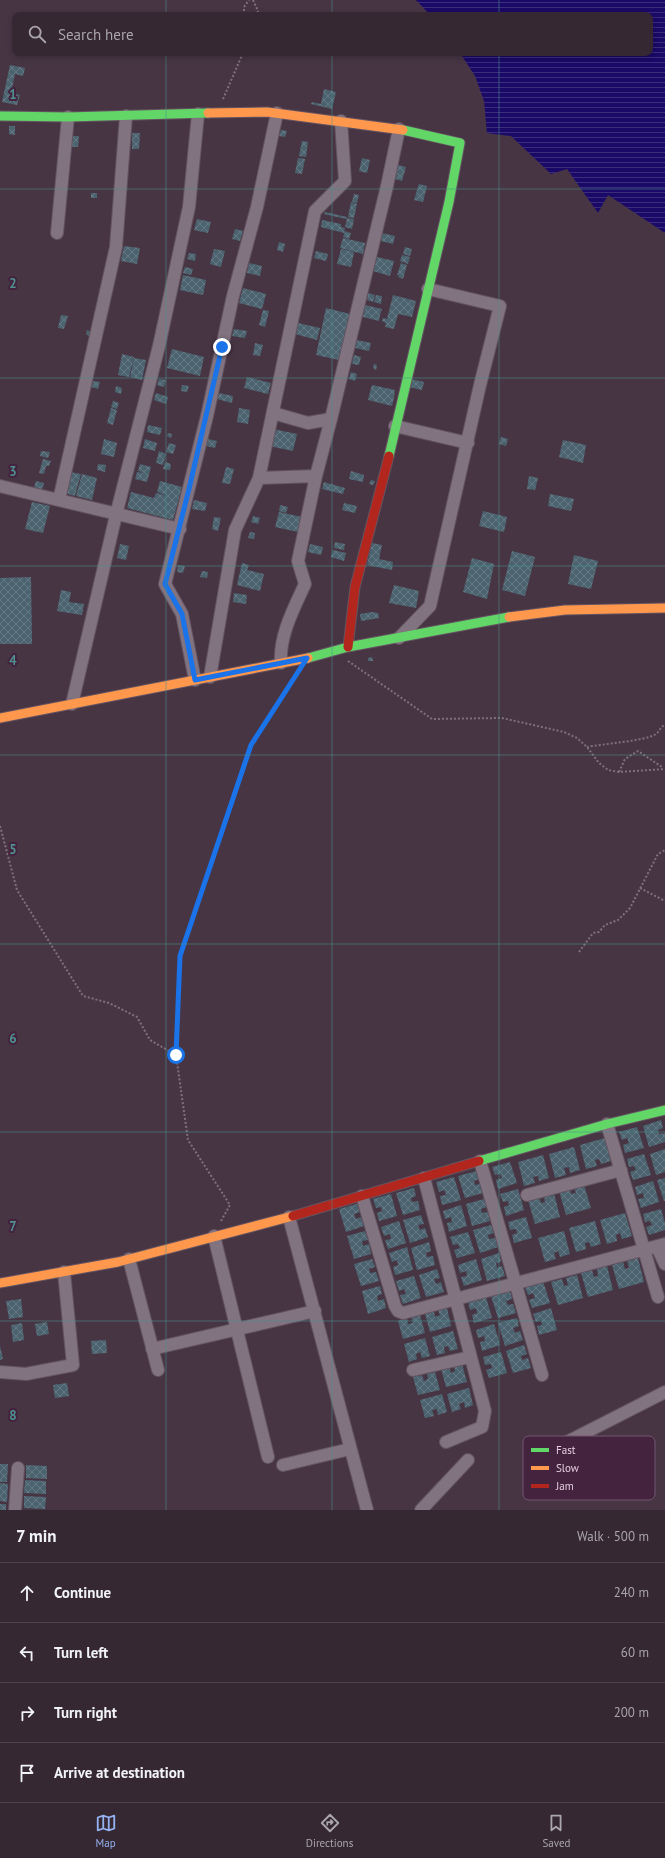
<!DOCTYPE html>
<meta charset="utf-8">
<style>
body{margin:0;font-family:"PT Sans",sans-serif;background:#40343f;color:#f1f3f6}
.stop{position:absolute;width:12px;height:12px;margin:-9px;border:3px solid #1a73e8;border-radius:50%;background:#fff}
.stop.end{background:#1a73e8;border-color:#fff;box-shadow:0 1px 4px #0008}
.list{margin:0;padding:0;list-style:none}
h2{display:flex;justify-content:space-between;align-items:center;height:52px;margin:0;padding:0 16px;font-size:17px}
h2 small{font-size:13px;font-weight:400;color:#aaa6ac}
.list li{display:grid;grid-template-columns:26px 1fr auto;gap:12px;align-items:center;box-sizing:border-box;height:60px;padding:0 16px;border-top:1px solid #4f444e}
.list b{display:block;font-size:15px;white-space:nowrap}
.list em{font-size:13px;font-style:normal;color:#aaa6ac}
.icon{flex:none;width:22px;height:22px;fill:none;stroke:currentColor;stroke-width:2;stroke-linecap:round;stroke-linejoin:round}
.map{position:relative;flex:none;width:665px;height:1510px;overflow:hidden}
.search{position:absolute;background:#352833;box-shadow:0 2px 6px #0003;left:12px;right:12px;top:12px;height:44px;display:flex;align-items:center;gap:10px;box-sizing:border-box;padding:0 14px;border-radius:8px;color:#aaa6ac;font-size:15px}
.sheet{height:292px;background:#352833}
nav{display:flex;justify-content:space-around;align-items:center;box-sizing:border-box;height:56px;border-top:1px solid #4f444e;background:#352833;font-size:11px;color:#aaa6ac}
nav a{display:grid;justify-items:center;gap:2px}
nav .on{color:#95b2f1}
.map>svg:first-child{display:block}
.water{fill:url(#water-rules)}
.building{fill:url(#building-cross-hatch)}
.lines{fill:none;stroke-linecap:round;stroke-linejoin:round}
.street-casing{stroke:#645361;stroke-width:14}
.fast-casing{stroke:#645361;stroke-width:11}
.slow-casing{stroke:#645361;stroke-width:11}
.jam-casing{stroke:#645361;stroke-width:11}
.path{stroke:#7f717c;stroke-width:2;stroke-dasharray:2 2;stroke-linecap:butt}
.street{stroke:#81737f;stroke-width:12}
.fast{stroke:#63d668;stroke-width:9}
.slow{stroke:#ff974d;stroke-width:9}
.jam{stroke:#b3261e;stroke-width:9}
.route{stroke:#1a73e8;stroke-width:5}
.grid{fill:none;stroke:#4f9190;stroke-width:1;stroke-opacity:0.55}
.key{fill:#44233e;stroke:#74576f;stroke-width:1}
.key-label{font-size:11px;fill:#e5cfe0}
.grid-label{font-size:13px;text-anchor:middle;font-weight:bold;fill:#4f9190;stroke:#44233e;stroke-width:4;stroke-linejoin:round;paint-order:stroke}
</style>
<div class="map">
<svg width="665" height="1510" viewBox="0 0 665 1510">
<defs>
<pattern id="water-rules" width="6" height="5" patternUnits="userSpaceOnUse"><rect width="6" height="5" fill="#1a0967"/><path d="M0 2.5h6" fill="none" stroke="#3b2c7c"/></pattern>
<pattern id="building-cross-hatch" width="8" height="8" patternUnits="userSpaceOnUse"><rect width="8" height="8" fill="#4b636f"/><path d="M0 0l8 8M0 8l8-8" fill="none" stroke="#657883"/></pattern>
</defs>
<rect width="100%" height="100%" fill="#473544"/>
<!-- water -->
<path class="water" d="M415,0H665V233L608,195L598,213L567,169L551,174L511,136L487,133L484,101L475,76L460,53H650V15H430L417,1Z"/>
<!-- building -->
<path class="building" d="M10,65L25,68L23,76L15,74L11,93L20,95L17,105L2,102Z
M324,89L336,92L332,109L311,104L312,102L321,104Z
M9,126H15V135L9,134Z
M281,130L287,131L285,137L279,136Z
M132,133H140L139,149H132Z
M72,136H79L78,147H72Z
M302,141L308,142L306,157L299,156Z
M298,158L305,159L302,174L295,173Z
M362,158L370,160L367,173L359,171Z
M398,165L406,167L402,181L395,179Z
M419,184L427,186L423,202L414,200Z
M91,193H97V198H91Z
M354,194L359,195L357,203L352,202Z
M351,202L357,204L354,218L348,217Z
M325,212L347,217L346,219L324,214Z
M347,218L354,219L352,229L345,227Z
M197,219L211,222L208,233L194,230Z
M322,220L341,224V227L345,228L344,233L321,227Z
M235,229L243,231L240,241L232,239Z
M345,231L351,233L349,239L343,237Z
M382,233L395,236L393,244L381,241Z
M343,238L365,243L363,254L340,248Z
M279,242L285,244L283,252L277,250Z
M124,246L140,248L137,264L121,261Z
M405,247L412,249L410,256L403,254Z
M214,249L225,251L221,267L210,264Z
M341,249L354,252L351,267L337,264Z
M316,251L328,254L326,261L314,258Z
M189,253L196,254L195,261L187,259Z
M402,255L410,257L408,264L400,261Z
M377,257L394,261L390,276L373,271Z
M249,263L262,266L260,276L247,273Z
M401,263L407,265L403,279L398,277L399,275H397Z
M185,267L193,269L191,275L183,273Z
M183,275L206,280L203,295L180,290Z
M243,288L266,294L262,309L239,303Z
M368,293L375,295L373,302L367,300Z
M376,295L382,296L381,304L374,302Z
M393,295L416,301L412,317L398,314L394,329L385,327L386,323L382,321L383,318L387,319Z
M365,305L382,309L380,315L367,312L380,315L379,321L363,317Z
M326,308L350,314L339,360L316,355Z
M263,310L269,311L265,327L259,325Z
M61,315L68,316L64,329L58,328Z
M298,323L320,328L317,340L295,334Z
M234,329L247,331L245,338L232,336Z
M87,330L91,332L89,336L86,334Z
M357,340L371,343L369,351L355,348Z
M255,343L263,345L260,356L253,355Z
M172,349L204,357L200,376L167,368Z
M122,354L134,357L129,377L118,375Z
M354,355L361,357L359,365L352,364Z
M134,358L146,360L142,380L130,377Z
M374,364L377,365L376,370L373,368Z
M351,372L357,374L355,381L349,379Z
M247,377L271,383L268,394L244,388Z
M159,379L166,380L164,387L157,385Z
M411,379L424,382L422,390L409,387Z
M93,381L100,382L98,389L91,387Z
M182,385L189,386L187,392L181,391Z
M372,385L395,390L394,398L382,395L394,398L392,406L368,400L370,392L380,394L370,392Z
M116,386L122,388L121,394L115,392Z
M156,393L168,397L166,404L154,400Z
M219,393L233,396L232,403L217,399Z
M113,401L119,403L117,409L111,407Z
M111,408L117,410L113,425L107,423Z
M239,408L250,410L248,424L237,422Z
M148,425L162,428L160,435L147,432Z
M273,429L297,434L293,451L269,446Z
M168,433L172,434L171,438L167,436Z
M501,437L508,439L506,446L499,444Z
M104,439L117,443L114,457L101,454Z
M145,439L157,443L155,451L143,448Z
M208,439L217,441L215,448L206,446Z
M563,440L586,445L583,463L559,457Z
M169,443L176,445L173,454L166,452Z
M41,451L50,452L48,458L40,456Z
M159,451L166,454L163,465L156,463Z
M43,459L51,461L49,466H46L44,474L39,473Z
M165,462L171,464L170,470L163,469Z
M98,464L106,465L105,472L97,470Z
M140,464L151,467L147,482L135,479L137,472L145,473L138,471Z
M226,467L234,469L230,484L222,483Z
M351,471L364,475L363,482L349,479Z
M70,472L81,474L75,496L65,493Z
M82,474L97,478L92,500L76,496Z
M529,476L538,478L535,490L527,489Z
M371,480L375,481L373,485L369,484Z
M36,481L44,483L42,490L34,488Z
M160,481L182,487L173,520L127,508L131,492L154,498L156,493L168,496L157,492Z
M324,482L345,488L343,494L322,489Z
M550,494L574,499L571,511L548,506Z
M194,500L207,503L205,511L192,509Z
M32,502L50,506L43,533L25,529Z
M344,503L357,506L355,513L342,510Z
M280,505L288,507L286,513L279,511Z
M483,511L507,517L504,532L479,526Z
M279,512L302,517L298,532L275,527Z
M253,516L260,518L258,524L251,522Z
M214,517L221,518L218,531L212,529Z
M250,532L255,533L254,539L248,538Z
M335,542L345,544L344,550L334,548Z
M372,543L382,545L379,559L393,562L392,570L367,565Z
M120,544L129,546L126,560L117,558Z
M310,544L323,547L321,555L308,552Z
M333,550L346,553L344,561L331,557Z
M512,551L535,557L525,596L502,590Z
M574,555L598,561L591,589L568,584Z
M472,558L494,564L487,599L463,592Z
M242,563L249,565L247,570L264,574L260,591L237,585Z
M178,565L185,566L183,573L177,572Z
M202,571L208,572L207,578L200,577Z
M31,577L32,644H0V578Z
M394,585L419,591L416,608L389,603Z
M61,590L71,592L69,602L84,604L82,615L57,611Z
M234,593L247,595L246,604L233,602Z
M372,612L378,613L379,618L361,621L360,614Z
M372,657L373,661H368V658Z
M661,1120L663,1128L658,1130L659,1134L665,1133V1142L649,1147L643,1126Z
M637,1127L644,1148L625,1153L623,1145L629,1143L627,1138L622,1140L619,1132Z
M605,1138L611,1161L601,1164L599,1159L595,1160L597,1166L586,1169L580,1145Z
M574,1147L580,1170L570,1173L569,1167L564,1168L566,1175L555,1178L549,1154Z
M665,1149V1172L656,1175L650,1154Z
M644,1154L651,1175L633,1180L630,1172L636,1170L634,1166L629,1167L627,1159Z
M543,1155L549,1178L539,1181L538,1176L533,1177L535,1183L524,1186L518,1162Z
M510,1162L517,1183L498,1189L496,1180L502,1178L500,1174L495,1175L492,1167Z
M477,1171L479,1179L474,1181L475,1185L480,1184L483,1193L465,1198L458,1176Z
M454,1177L461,1200L442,1205L440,1196L446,1195L444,1190L439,1192L436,1182Z
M665,1178V1201H664L657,1180Z
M653,1181L659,1202L641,1208L638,1199L644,1198L643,1193L637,1195L635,1187Z
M584,1185L591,1208L566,1215L559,1191L570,1188L571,1194L576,1193L574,1187Z
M414,1188L416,1196L411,1198L412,1202L418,1201L420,1210L403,1215L396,1193Z
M518,1189L524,1210L506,1216L504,1207L509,1205L508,1201L503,1202L500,1194Z
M554,1193L560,1217L535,1224L528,1200L539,1197L541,1203L545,1202L544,1196Z
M391,1194L397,1216L379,1221L377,1213L382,1211L381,1207L376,1208L373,1199Z
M484,1199L487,1207L481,1209L482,1213L488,1212L490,1221L472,1226L466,1204Z
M357,1204L360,1212L354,1214L356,1219L361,1217L364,1226L346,1232L339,1209Z
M461,1205L467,1226L449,1232L447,1223L452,1222L451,1217L445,1219L443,1211Z
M661,1209L665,1223V1230L649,1235L646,1227L652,1225L650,1221L645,1222L643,1214Z
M625,1213L632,1236L622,1239L620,1233L616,1235L617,1241L607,1244L600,1220Z
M421,1215L424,1224L418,1225L420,1230L425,1228L428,1237L410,1243L403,1220Z
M526,1217L532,1238L514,1243L512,1235L517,1233L516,1229L510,1230L508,1222Z
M399,1221L406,1243L388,1249L385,1240L391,1239L390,1234L384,1236L381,1227Z
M595,1221L601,1244L591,1247L589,1242L585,1243L586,1249L576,1252L569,1228Z
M491,1225L494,1233L488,1235L489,1239L495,1238L498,1247L480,1253L473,1230Z
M365,1231L368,1240L362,1241L363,1246L369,1244L371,1254L354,1259L347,1236Z
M564,1231L570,1254L560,1257L558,1251L554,1253L556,1259L545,1262L538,1238Z
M468,1232L475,1253L457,1258L454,1250L460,1248L458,1244L453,1245L450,1237Z
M429,1242L431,1251L426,1253L427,1257L433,1256L435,1265L417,1270L411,1248Z
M407,1247L413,1270L395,1275L393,1267L398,1265L397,1260L392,1262L389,1253Z
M499,1253L501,1262L496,1263L497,1268L502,1266L505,1276L487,1281L481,1259Z
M638,1258L644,1282L619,1289L612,1265L623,1262L625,1269L629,1268L627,1261Z
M372,1259L375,1267L369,1269L370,1273L376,1272L379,1281L361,1286L354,1264Z
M476,1259L482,1280L464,1286L461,1277L467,1276L466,1271L460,1273L458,1265Z
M607,1266L613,1290L588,1297L581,1273L592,1270L594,1277L598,1276L597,1269Z
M437,1269L440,1278L434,1279L436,1284L441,1282L444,1292L426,1297L419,1275Z
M577,1275L583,1298L558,1305L551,1282L562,1279L564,1286L568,1285L566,1278Z
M414,1276L421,1298L403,1304L400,1295L406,1294L404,1289L399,1291L396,1281Z
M543,1281L550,1303L532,1308L529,1300L535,1298L533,1293L528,1295L525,1287Z
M380,1286L382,1294L377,1296L378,1301L384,1299L386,1308L368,1314L362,1291Z
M510,1290L512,1299L506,1301L508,1305L513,1304L516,1313L498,1318L491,1296Z
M486,1297L492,1318L474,1323L472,1315L477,1313L476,1308L470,1310L468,1302Z
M21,1299L23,1317L9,1319L6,1301Z
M447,1308L451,1326L430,1332L425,1314L434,1311L435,1317L440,1315L438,1310Z
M551,1308L557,1330L539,1335L537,1326L542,1325L541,1320L536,1322L533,1314Z
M420,1315L425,1333L403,1339L398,1321L407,1318L408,1324L413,1323L411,1317Z
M517,1318L519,1326L513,1328L515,1333L520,1331L523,1340L505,1346L498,1323Z
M47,1322L49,1334L37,1336L35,1324Z
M22,1323L24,1340L13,1342L11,1325Z
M494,1324L500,1345L482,1351L480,1342L485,1341L484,1336L478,1338L476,1330Z
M453,1331L458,1349L450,1351L448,1346L444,1347L445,1353L437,1355L432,1337Z
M425,1338L430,1356L422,1358L420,1352L416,1354L417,1359L409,1362L404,1344Z
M106,1340L107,1353L92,1354L91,1341Z
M524,1345L527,1354L521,1356L522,1360L528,1358L531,1368L513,1373L506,1351Z
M0,1346L3,1359L0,1360Z
M501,1352L507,1373L489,1378L486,1370L492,1368L491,1364L485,1365L483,1357Z
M462,1364L467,1382L446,1387L441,1369L449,1367L451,1373L455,1371L454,1366Z
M435,1372L440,1390L418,1395L413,1377L422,1375L424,1381L428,1379L427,1374Z
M67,1383L69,1396L55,1398L53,1385Z
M469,1388L473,1405L465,1408L464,1402L459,1404L461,1409L452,1412L447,1394Z
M442,1394L447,1412L438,1415L437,1409L432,1410L434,1416L425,1418L420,1400Z
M0,1464H8L7,1482H0Z
M26,1465L47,1466V1479L26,1478Z
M25,1480L46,1481V1494L24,1493Z
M0,1483L8,1484L7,1502L0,1501Z
M24,1496L46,1497L45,1509L24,1508Z
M0,1504H6V1510H0Z"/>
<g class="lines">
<!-- street casing -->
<g class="street-casing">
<path id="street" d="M57,233L68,117
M273,413L308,423L331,419L387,186L399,129
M395,426L468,443
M259,478L316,476L331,419
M0,486L180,529
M59,500L116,247L126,116
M399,638L430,606L480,385L500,306L428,289
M281,663C279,636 294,608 305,584L298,561L316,476
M210,677L235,530L259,478L315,211L345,181L341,121
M195,680L182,614L165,584L207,416L233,296L257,207L277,113
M72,704L116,515L159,346L189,207L198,114
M607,1124L658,1297
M480,1161L542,1375
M424,1178L485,1411L482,1427L446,1442
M527,1195L621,1170
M362,1196L395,1306L398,1311L403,1313L665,1244
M289,1217L367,1510
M214,1236L268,1457
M657,1247L665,1264
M129,1259L158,1370
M152,1349L315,1311
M413,1370L470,1357
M0,1372L26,1374L73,1365L64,1272
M565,1443L665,1392
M283,1465L350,1449
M15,1510L18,1468
M421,1510L468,1460"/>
</g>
<!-- fast casing -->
<g class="fast-casing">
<path id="fast" d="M0,116L68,117L208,113
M389,456L449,202L460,143L403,130
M308,658L348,647L509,617
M479,1161L607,1124L665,1110"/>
</g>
<!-- slow casing -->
<g class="slow-casing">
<path id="slow" d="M208,113L267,112L403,130
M509,617L565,610L665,608
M0,718L308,658
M0,1283L118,1262L293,1216"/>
</g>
<!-- jam casing -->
<g class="jam-casing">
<path id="jam" d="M348,647L355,587L389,456
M293,1216L479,1161"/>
</g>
<!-- path -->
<path class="path" d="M253,0L258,11L257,15
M244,15V7L249,0
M223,99L243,53
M348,661L432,719L502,718L564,732L577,738L587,747L599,763L608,770L619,772L665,769
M587,747C601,744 646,741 656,734C660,731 660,727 665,725
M619,772L625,759L638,751L662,767
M0,826L17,890L83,996L109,1003L137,1017L150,1040L176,1055
M640,888L665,901
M579,952L593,933L599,932L605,925L618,920L630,908L658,854L665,850
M221,1221L230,1205L188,1140L176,1055L180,956L251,745L296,674"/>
<!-- street -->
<use href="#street" class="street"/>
<!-- fast -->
<use href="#fast" class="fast"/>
<!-- slow -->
<use href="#slow" class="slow"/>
<!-- jam -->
<use href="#jam" class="jam"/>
</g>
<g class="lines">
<!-- route -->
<path class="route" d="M176,1055L180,956L251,745L307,658L195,680L182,614L165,584L189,489L222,347"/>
</g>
<!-- grid -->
<path class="grid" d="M166,0V15M332,0V15M499,0V15M166,53V1510M332,53V1510M499,53V1510M0,189H665M0,378H665M0,566H665M0,755H665M0,944H665M0,1132H665M0,1321H665"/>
<!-- legend -->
<rect x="523" y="1436" width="132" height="64" rx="6" class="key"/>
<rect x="531" y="1448" width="18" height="4" fill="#63d668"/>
<rect x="531" y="1466" width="18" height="4" fill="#ff974d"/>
<rect x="531" y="1484" width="18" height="4" fill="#b3261e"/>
<g class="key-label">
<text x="556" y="1454">Fast</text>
<text x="556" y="1472">Slow</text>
<text x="556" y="1490">Jam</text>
</g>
<g class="grid-label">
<text x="13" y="99">1</text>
<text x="13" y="288">2</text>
<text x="13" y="476">3</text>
<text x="13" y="665">4</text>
<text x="13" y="854">5</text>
<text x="13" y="1043">6</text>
<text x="13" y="1231">7</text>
<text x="13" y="1420">8</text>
</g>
</svg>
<div class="stop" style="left:176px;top:1055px"></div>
<div class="stop end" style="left:222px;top:347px"></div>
<div class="search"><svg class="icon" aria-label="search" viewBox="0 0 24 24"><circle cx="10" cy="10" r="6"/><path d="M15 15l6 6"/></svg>Search here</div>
</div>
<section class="sheet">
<h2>7 min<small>Walk · 500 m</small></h2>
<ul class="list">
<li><svg class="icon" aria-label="ahead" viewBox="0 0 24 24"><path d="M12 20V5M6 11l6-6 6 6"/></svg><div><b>Continue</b></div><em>240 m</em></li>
<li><svg class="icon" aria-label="left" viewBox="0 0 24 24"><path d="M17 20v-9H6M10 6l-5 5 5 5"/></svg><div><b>Turn left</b></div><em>60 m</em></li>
<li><svg class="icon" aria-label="right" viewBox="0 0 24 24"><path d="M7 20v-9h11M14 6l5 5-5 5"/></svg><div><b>Turn right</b></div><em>200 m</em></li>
<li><svg class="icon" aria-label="arrive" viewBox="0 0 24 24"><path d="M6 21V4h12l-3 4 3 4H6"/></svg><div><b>Arrive at destination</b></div></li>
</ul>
</section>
<nav>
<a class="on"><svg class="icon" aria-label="map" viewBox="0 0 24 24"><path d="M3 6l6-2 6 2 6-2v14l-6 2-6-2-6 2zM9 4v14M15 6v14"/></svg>Map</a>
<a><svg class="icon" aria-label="directions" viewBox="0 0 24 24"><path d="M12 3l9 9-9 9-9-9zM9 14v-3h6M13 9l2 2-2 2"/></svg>Directions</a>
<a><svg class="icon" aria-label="saved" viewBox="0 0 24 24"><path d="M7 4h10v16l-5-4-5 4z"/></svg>Saved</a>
</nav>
